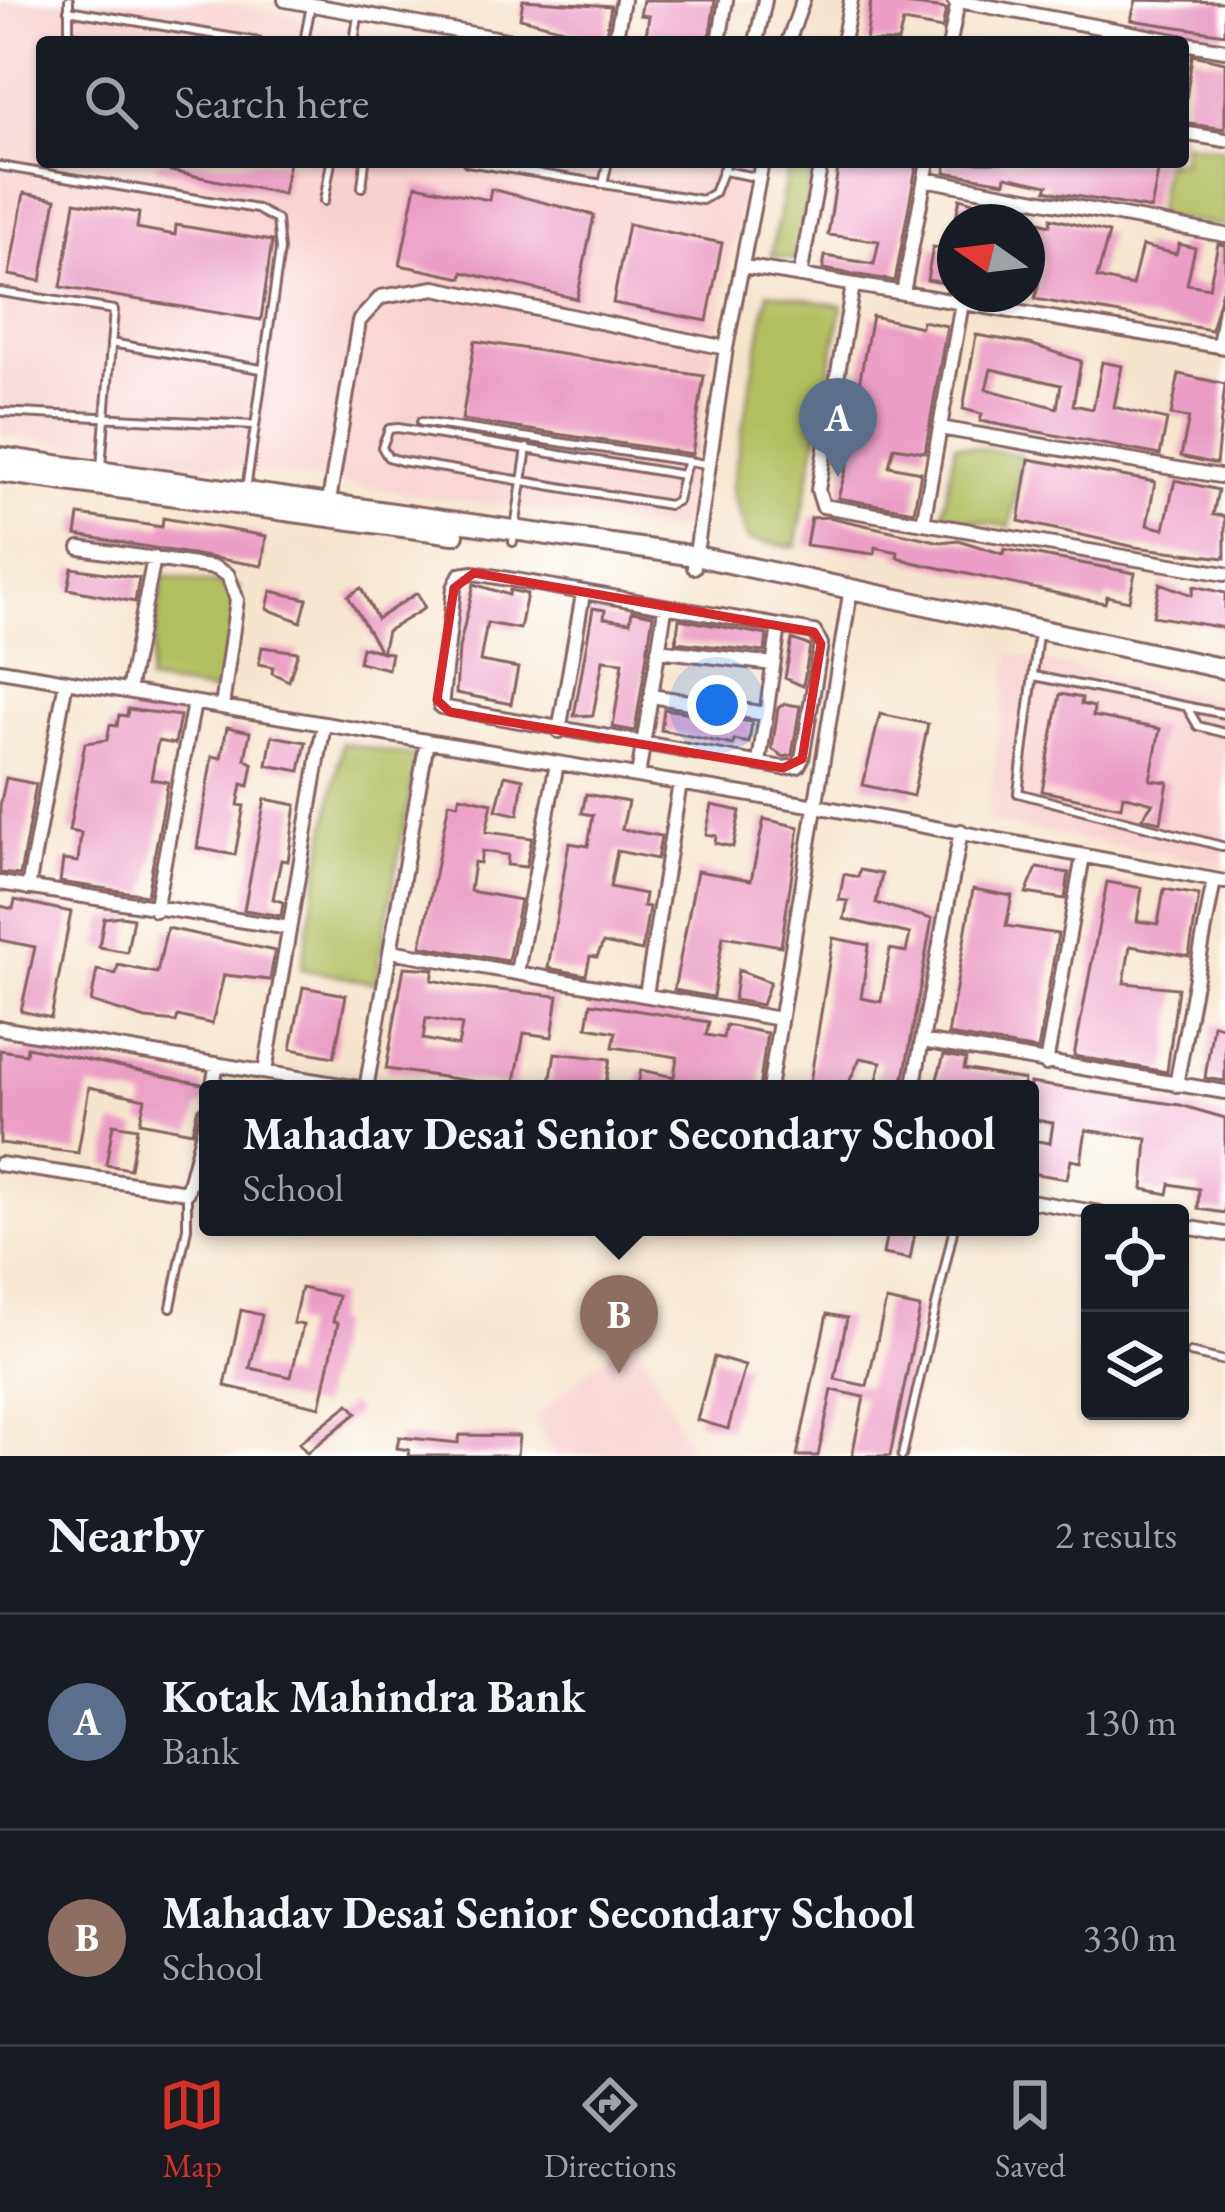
<!DOCTYPE html>
<style>
body{margin:0;font-family:"EB Garamond",serif;background:#20242c;color:#f1f3f6}
.controls{position:absolute;right:36px;bottom:36px;display:grid;overflow:hidden;border-radius:12px;box-shadow:0 3px 9px #0004}
.controls button{width:108px;height:108px;display:grid;place-items:center;padding:0;border:0;border-bottom:3px solid #363941;background:#171b24;color:#f1f3f6;font:60px sans-serif}
.compass{position:absolute;left:937px;top:204px;width:108px;height:108px;border-radius:50%;background:#171b24;box-shadow:0 3px 9px #0004;rotate:284deg}
.you{position:absolute;left:717px;top:705px;width:42px;height:42px;margin:-30px;border:9px solid #fff;border-radius:50%;background:#1a73e8;box-shadow:0 0 0 18px #1a73e833}
.badge{display:grid;place-items:center;width:78px;height:78px;border-radius:50%;background:#d93025;color:#fff;font-size:39px;font-weight:700}
.pin{position:absolute;translate:-50% -99px;filter:drop-shadow(0 3px 6px #0008)}
.pin::after{content:'';position:absolute;top:63px;width:42px;height:36px;background:inherit;clip-path:polygon(0 0,100% 0,50% 100%)}
.popup{position:absolute;left:199px;top:1080px;width:840px;height:156px;box-sizing:border-box;display:grid;place-content:center;border-radius:12px;background:#171b24;filter:drop-shadow(0 3px 9px #0005);font-size:39px;white-space:nowrap;color:#9ea1a6}
.popup b{font-size:45px;color:#f1f3f6}
.popup::after{content:'';position:absolute;left:50%;top:100%;margin-left:-24px;border:24px solid transparent;border-top-color:#171b24}
.list{margin:0;padding:0;list-style:none}
h2{display:flex;justify-content:space-between;align-items:center;height:156px;margin:0;padding:0 48px;font-size:51px}
h2 small{font-size:39px;font-weight:400;color:#9ea1a6}
.list li{display:grid;grid-template-columns:78px 1fr auto;gap:36px;align-items:center;box-sizing:border-box;height:216px;padding:0 48px;border-top:3px solid #363941}
.list b{display:block;font-size:45px;white-space:nowrap}
.list p{margin:0;font-size:39px;white-space:nowrap;color:#9ea1a6}
.list em{font-size:39px;font-style:normal;color:#9ea1a6}
.icon{flex:none;width:66px;height:66px;fill:none;stroke:currentColor;stroke-width:2;stroke-linecap:round;stroke-linejoin:round}
.map{position:relative;flex:none;width:1225px;height:1456px;overflow:hidden}
.search{position:absolute;background:#171b24;box-shadow:0 3px 9px #0004;left:36px;right:36px;top:36px;height:132px;display:flex;align-items:center;gap:30px;box-sizing:border-box;padding:0 42px;border-radius:12px;color:#9ea1a6;font-size:45px}
.sheet{height:588px;background:#171b24}
nav{display:flex;justify-content:space-around;align-items:center;box-sizing:border-box;height:168px;border-top:3px solid #363941;background:#171b24;font-size:33px;color:#9ea1a6}
nav a{display:grid;justify-items:center;gap:6px}
nav .on{color:#d93025}
.map>svg:first-child{display:block}
.built{fill:#f7d0cf}
.green{fill:#b2bf61;stroke:#7e6f46;stroke-width:3}
.building{fill:#ec9dc5;fill-rule:evenodd}
.lines{fill:none;stroke-linecap:round;stroke-linejoin:round}
.lane-casing{stroke:#866464;stroke-width:12}
.street-casing{stroke:#866464;stroke-width:18}
.secondary-casing{stroke:#866464;stroke-width:24}
.lane{stroke:#fff;stroke-width:6}
.street{stroke:#fff;stroke-width:12}
.secondary{stroke:#fff;stroke-width:18}
.marked{fill:none;stroke:#d62828;stroke-width:9;stroke-linejoin:round}
</style>
<div class="map">
<svg width="1225" height="1456" viewBox="0 0 1225 1456">
<rect width="100%" height="100%" fill="#fff"/>
<filter id="ink" filterUnits="userSpaceOnUse"><feTurbulence type="fractalNoise" baseFrequency=".00833" numOctaves="2"/><feDisplacementMap in="SourceGraphic" scale="24" xChannelSelector="R" yChannelSelector="G"/><feConvolveMatrix kernelMatrix="1 2 1 2 8 2 1 2 1" color-interpolation-filters="sRGB"/></filter>
<filter id="wash" filterUnits="userSpaceOnUse"><feTurbulence type="fractalNoise" baseFrequency=".004" numOctaves="4" result="noise"/><feDisplacementMap in="SourceGraphic" scale="48" xChannelSelector="R" yChannelSelector="G"/><feGaussianBlur stdDeviation="2.7" result="paint"/><feColorMatrix in="noise" values="0 0 0 0 0 0 0 0 0 0 0 0 0 0 0 0 0 1.4 0 .05"/><feComposite in="paint" operator="in"/></filter>
<g filter="url(#wash)">
<rect width="100%" height="100%" fill="#f6e5ce"/>
<!-- built -->
<path class="built" d="M0,0H202L440,42H42V162H748L680,531L0,435Z
M1010,654L1225,701V865L987,822Z
M633,1331L693,1456H553L534,1418Z"/>
<!-- green -->
<path class="green" d="M1183,142L1225,149V226L1156,216L1164,162H1183Z
M789,162H813L796,260L771,255Z
M768,292L842,306L796,547L748,540L731,490Z
M955,444L1022,455L1010,527L943,515Z
M164,576L239,587L223,693L148,682Z
M342,743L417,757L375,983L301,969Z"/>
<g id="blocks">
<!-- building -->
<path class="building" d="M523,0L611,6L605,40L520,18Z
M643,0H715L709,42H645L649,16L640,15Z
M871,0L946,9L942,29L903,22L898,42H866Z
M1136,0L1225,2V34L1131,20Z
M1192,55L1225,62V129L1183,123Z
M156,162H289L283,194L156,168Z
M839,162H917L895,281L823,269L825,256L874,264L879,241L828,235Z
M947,162H1160L1151,209L1058,193L1046,190L1048,185L1006,176L1005,182L945,172Z
M416,185L489,200L491,189L594,215L577,299L463,272L462,278L400,265Z
M24,193L56,199L41,281L9,275Z
M960,198L1032,220L1050,225L1051,218L1109,233L1097,278L1132,286L1142,246L1176,254L1179,244L1195,248L1187,284L1209,288L1218,244L1225,245V279L1211,330L1035,299L1044,258L1027,254L1031,222H955Z
M75,202L139,213L137,228L175,235L176,225L272,241L261,320L61,287Z
M628,224L722,243L707,321L613,303Z
M933,247L955,251V285L927,280Z
M872,316L921,327L922,321L947,326L925,452L894,447L889,466L921,472L914,511L838,498L863,407L855,405Z
M976,335L1030,344L1081,361L1073,405L1093,409L1102,362L1122,366L1114,407L1167,420L1160,455L980,421L982,414L963,409ZM991,369L1061,385L1057,408L986,389Z
M475,341L704,376L692,454L462,420Z
M1179,374L1225,384L1216,464L1181,456L1189,418L1171,415Z
M1029,459L1155,482L1147,525L1164,529L1175,480L1218,490L1213,515L1225,516V558L1135,547L1019,521Z
M79,515L162,527L163,518L266,536L262,566L76,535Z
M828,517L941,542L958,540L1003,554L1004,549L1135,573L1129,601L1107,596L1105,603L1083,599L912,562L897,557L898,552L875,547L874,554L806,545L811,518Z
M72,568L139,578L135,602L68,589Z
M1160,583L1192,595L1194,586L1225,593V628L1153,616Z
M474,584L509,595L510,590L527,594L520,629L487,623L480,661L518,668L511,704L456,693L459,648Z
M361,588L377,619L417,593L425,608L387,631L382,652L391,653L388,669L359,662L362,647L380,651L348,596Z
M271,591L307,599L301,622L267,609Z
M593,608L605,610L604,618L630,622L632,611L653,615L635,731L613,727L623,662L603,660L593,715L574,716Z
M679,619L767,635L765,652L676,642Z
M792,639L810,646L803,686L785,678Z
M262,647L298,652L289,681L272,673L273,667L259,664Z
M1060,694L1082,698L1081,704L1094,707L1093,716L1160,729L1150,780L1168,782L1161,822L1142,818L1153,803L1123,795L1121,807L1042,791Z
M784,704L800,706L792,755L784,757L772,749L778,708Z
M128,709L180,716L175,744L158,741L151,779L168,782L147,895L60,882L63,860L78,862L81,833L69,831L85,743L107,740L110,725L117,726L119,715L127,716Z
M664,709L752,722L749,743L734,740L733,745L661,730Z
M880,714L928,724L913,796L863,785Z
M227,727L250,732L245,759L253,764L249,786L242,784L238,805L244,806L235,855L197,848L212,756L221,758Z
M272,736L306,742L300,771L267,765Z
M505,775L523,779L518,815L496,810Z
M6,778L36,784L20,875L0,873V806Z
M586,794L628,802L622,829L661,836L657,859L617,851L610,887L645,894L643,906L649,907L642,951L603,943L597,957L590,956L586,975L548,968L569,843L588,846L593,815L582,813Z
M460,796L492,803L486,832L532,838L526,867L507,865L508,855L482,851L480,863L474,862L470,891L520,900L508,961L421,946L449,802L458,804Z
M265,799L296,805L288,861L281,860L273,899L283,902L281,916L244,910Z
M712,805L740,811L733,847L715,843L716,836L706,834Z
M764,819L799,827L781,946L723,936L713,997L674,990L697,871L751,880Z
M1037,868L1069,873L1065,899L1026,893Z
M860,870L882,874L876,903L932,919L906,1067L901,1089H875L881,1062L860,1058L846,1089H809L833,938L869,945L861,998L881,1002L890,949L906,952L910,934L844,919L848,901L839,900L844,874L858,877Z
M1107,882L1142,888L1137,921L1158,924L1164,889L1199,895L1189,956L1130,946L1124,983L1178,988L1167,1072L1074,1056Z
M973,889L1012,896L1006,926L1058,934L1038,1050L948,1035Z
M15,900L71,912L51,1018L21,1011L35,947L0,940V906L13,909Z
M121,916L133,918L127,952L99,947L104,918Z
M167,928L275,951L270,980L224,975L212,1024L178,1016L176,1022L146,1019L91,1002L97,970L116,974L118,965L157,973Z
M404,967L434,969L432,980L468,987L558,996L552,1037L524,1033L514,1087L386,1069ZM426,1018L462,1025L458,1046L423,1039Z
M738,970L770,982L762,1005L734,1000Z
M303,987L346,995L334,1057L291,1049Z
M591,1003L709,1022L706,1035L723,1038L726,1025L767,1033L759,1089H637L641,1070L674,1077L677,1057L613,1047L616,1032L587,1027Z
M1213,1024L1225,1027V1081L1205,1078Z
M27,1047L202,1084L206,1102L198,1108L192,1132L140,1122L145,1099L89,1087L78,1153L0,1143V1050L26,1054Z
M555,1053L610,1059L605,1089H549Z
M944,1055L966,1059L964,1069L1024,1080L1023,1089H934Z
M1030,1083L1180,1105L1225,1118V1213L1198,1209L1199,1189L1170,1184L1168,1194L1143,1189L1147,1139L1086,1130L1081,1162L1071,1160L1067,1179L1030,1173V1140L1050,1143L1053,1123L1030,1119Z
M113,1124L137,1128L130,1169L106,1165Z
M888,1227H916L910,1259L883,1254Z
M301,1288L338,1296L333,1322L338,1323L320,1407L225,1386L241,1310L262,1315L250,1368L291,1377L303,1325L293,1323Z
M886,1301L920,1308L890,1456H852L864,1397L832,1390L818,1456H797L827,1314L847,1318L835,1379L867,1386Z
M714,1357L745,1366L728,1429L697,1420Z
M349,1404L357,1413L307,1453L299,1443Z
M460,1435L519,1436L517,1456H408L409,1450L397,1448L399,1437L458,1443Z"/>
</g>
</g>
<g filter="url(#ink)">
<use href="#blocks" fill-opacity="0" stroke="#866464" stroke-width="3"/>
<g class="lines">
<!-- lane casing -->
<g class="lane-casing">
<path id="lane" d="M69,0V34L95,42
M68,10L259,42
M304,42L311,5
M354,42L358,16
M467,162L702,200L714,193L726,162
M0,166L257,209L277,220L280,250L246,490
M724,171L756,177
M603,184L608,162
M362,187L365,162
M324,201L331,162
M0,292L114,310L101,467
M111,343L261,369
M0,412L254,425
M421,422L688,461
M683,475L677,501L669,505L401,461L388,457L382,447L389,429L398,428L683,475L688,461L705,464
M513,542L527,448
M1038,635L1018,793L1225,847
M1034,676L1225,714
M1187,707L1198,726L1225,733
M171,1307L187,1228V1192
M1190,1353L1225,1361
M902,1456L954,1227"/>
</g>
<!-- street casing -->
<g class="street-casing">
<path id="street" d="M285,0L518,42
M954,0L1180,42
M615,42L623,0
M719,42L726,0
M756,42L765,0
M788,42L803,0
M843,42L851,0
M950,42L958,1
M1183,43L1225,50
M1183,133L1225,140
M925,179L1225,235
M742,266L1225,347
M800,276L821,162
M853,285L818,490L823,506L1225,574
M903,293L928,162
M1219,346L1225,308
M940,428L1225,477
M328,507L359,321L381,297L435,288L726,348
M923,523L962,303
M80,548L215,568L228,575L237,600L222,707
M694,567L726,348L762,162
M474,573L814,632L821,644L802,759L798,766L783,768L441,707L454,588L460,575Z
M658,650L773,664
M0,670L816,806L1225,882
M128,691L154,558
M651,696L766,714
M559,731L583,594
M759,763L779,626
M638,776L665,609
M0,883L289,928
M28,888L66,681
M155,910L194,703
M391,951L780,1019
M517,972L557,763
M646,995L680,783
M0,1028L364,1089
M922,1041L1225,1092
M1046,1064L1083,856
M265,1072L324,724
M1176,1085L1214,880
M212,1089L217,1064
M366,1089L427,741
M769,1089L851,588
M913,1089L961,831
M0,1164L187,1192L208,1112
M1030,1201L1100,1213
M1180,1226L1225,1234"/>
</g>
<!-- secondary casing -->
<g class="secondary-casing">
<path id="secondary" d="M0,457L696,556L1225,669
M0,472L454,534"/>
</g>
<!-- lane -->
<use href="#lane" class="lane"/>
<!-- street -->
<use href="#street" class="street"/>
<!-- secondary -->
<use href="#secondary" class="secondary"/>
</g>
</g>
<!-- marked area -->
<path class="marked" d="M474,573L814,632L821,644L802,759L783,768L450,712L437,700L454,588Z"/>
</svg>
<div class="controls">
<button><svg class="icon" aria-label="locate" viewBox="0 0 24 24"><circle cx="12" cy="12" r="6"/><path d="M12 2v4M12 18v4M2 12h4M18 12h4"/></svg></button>
<button><svg class="icon" aria-label="layers" viewBox="0 0 24 24"><path d="M12 4l9 5-9 5-9-5zM3 14l9 5 9-5"/></svg></button>
</div>
<svg class="compass" viewBox="-18 -18 36 36"><path d="M0-13l5 13h-10z" fill="#e53935"/><path d="M0 13l5-13h-10z" fill="#9ea1a6"/></svg>
<div class="you"></div>
<div class="pin badge" style="left:838px;top:477px;background:#5c6f8a">A</div>
<div class="pin badge" style="left:619px;top:1374px;background:#8d6e63">B</div>
<div class="popup"><b>Mahadav Desai Senior Secondary School</b>School</div>
<div class="search"><svg class="icon" aria-label="search" viewBox="0 0 24 24"><circle cx="10" cy="10" r="6"/><path d="M15 15l6 6"/></svg>Search here</div>
</div>
<section class="sheet">
<h2>Nearby<small>2 results</small></h2>
<ul class="list">
<li><span class="badge" style="background:#5c6f8a">A</span><div><b>Kotak Mahindra Bank</b><p>Bank</p></div><em>130 m</em></li>
<li><span class="badge" style="background:#8d6e63">B</span><div><b>Mahadav Desai Senior Secondary School</b><p>School</p></div><em>330 m</em></li>
</ul>
</section>
<nav>
<a class="on"><svg class="icon" aria-label="map" viewBox="0 0 24 24"><path d="M3 6l6-2 6 2 6-2v14l-6 2-6-2-6 2zM9 4v14M15 6v14"/></svg>Map</a>
<a><svg class="icon" aria-label="directions" viewBox="0 0 24 24"><path d="M12 3l9 9-9 9-9-9zM9 14v-3h6M13 9l2 2-2 2"/></svg>Directions</a>
<a><svg class="icon" aria-label="saved" viewBox="0 0 24 24"><path d="M7 4h10v16l-5-4-5 4z"/></svg>Saved</a>
</nav>
